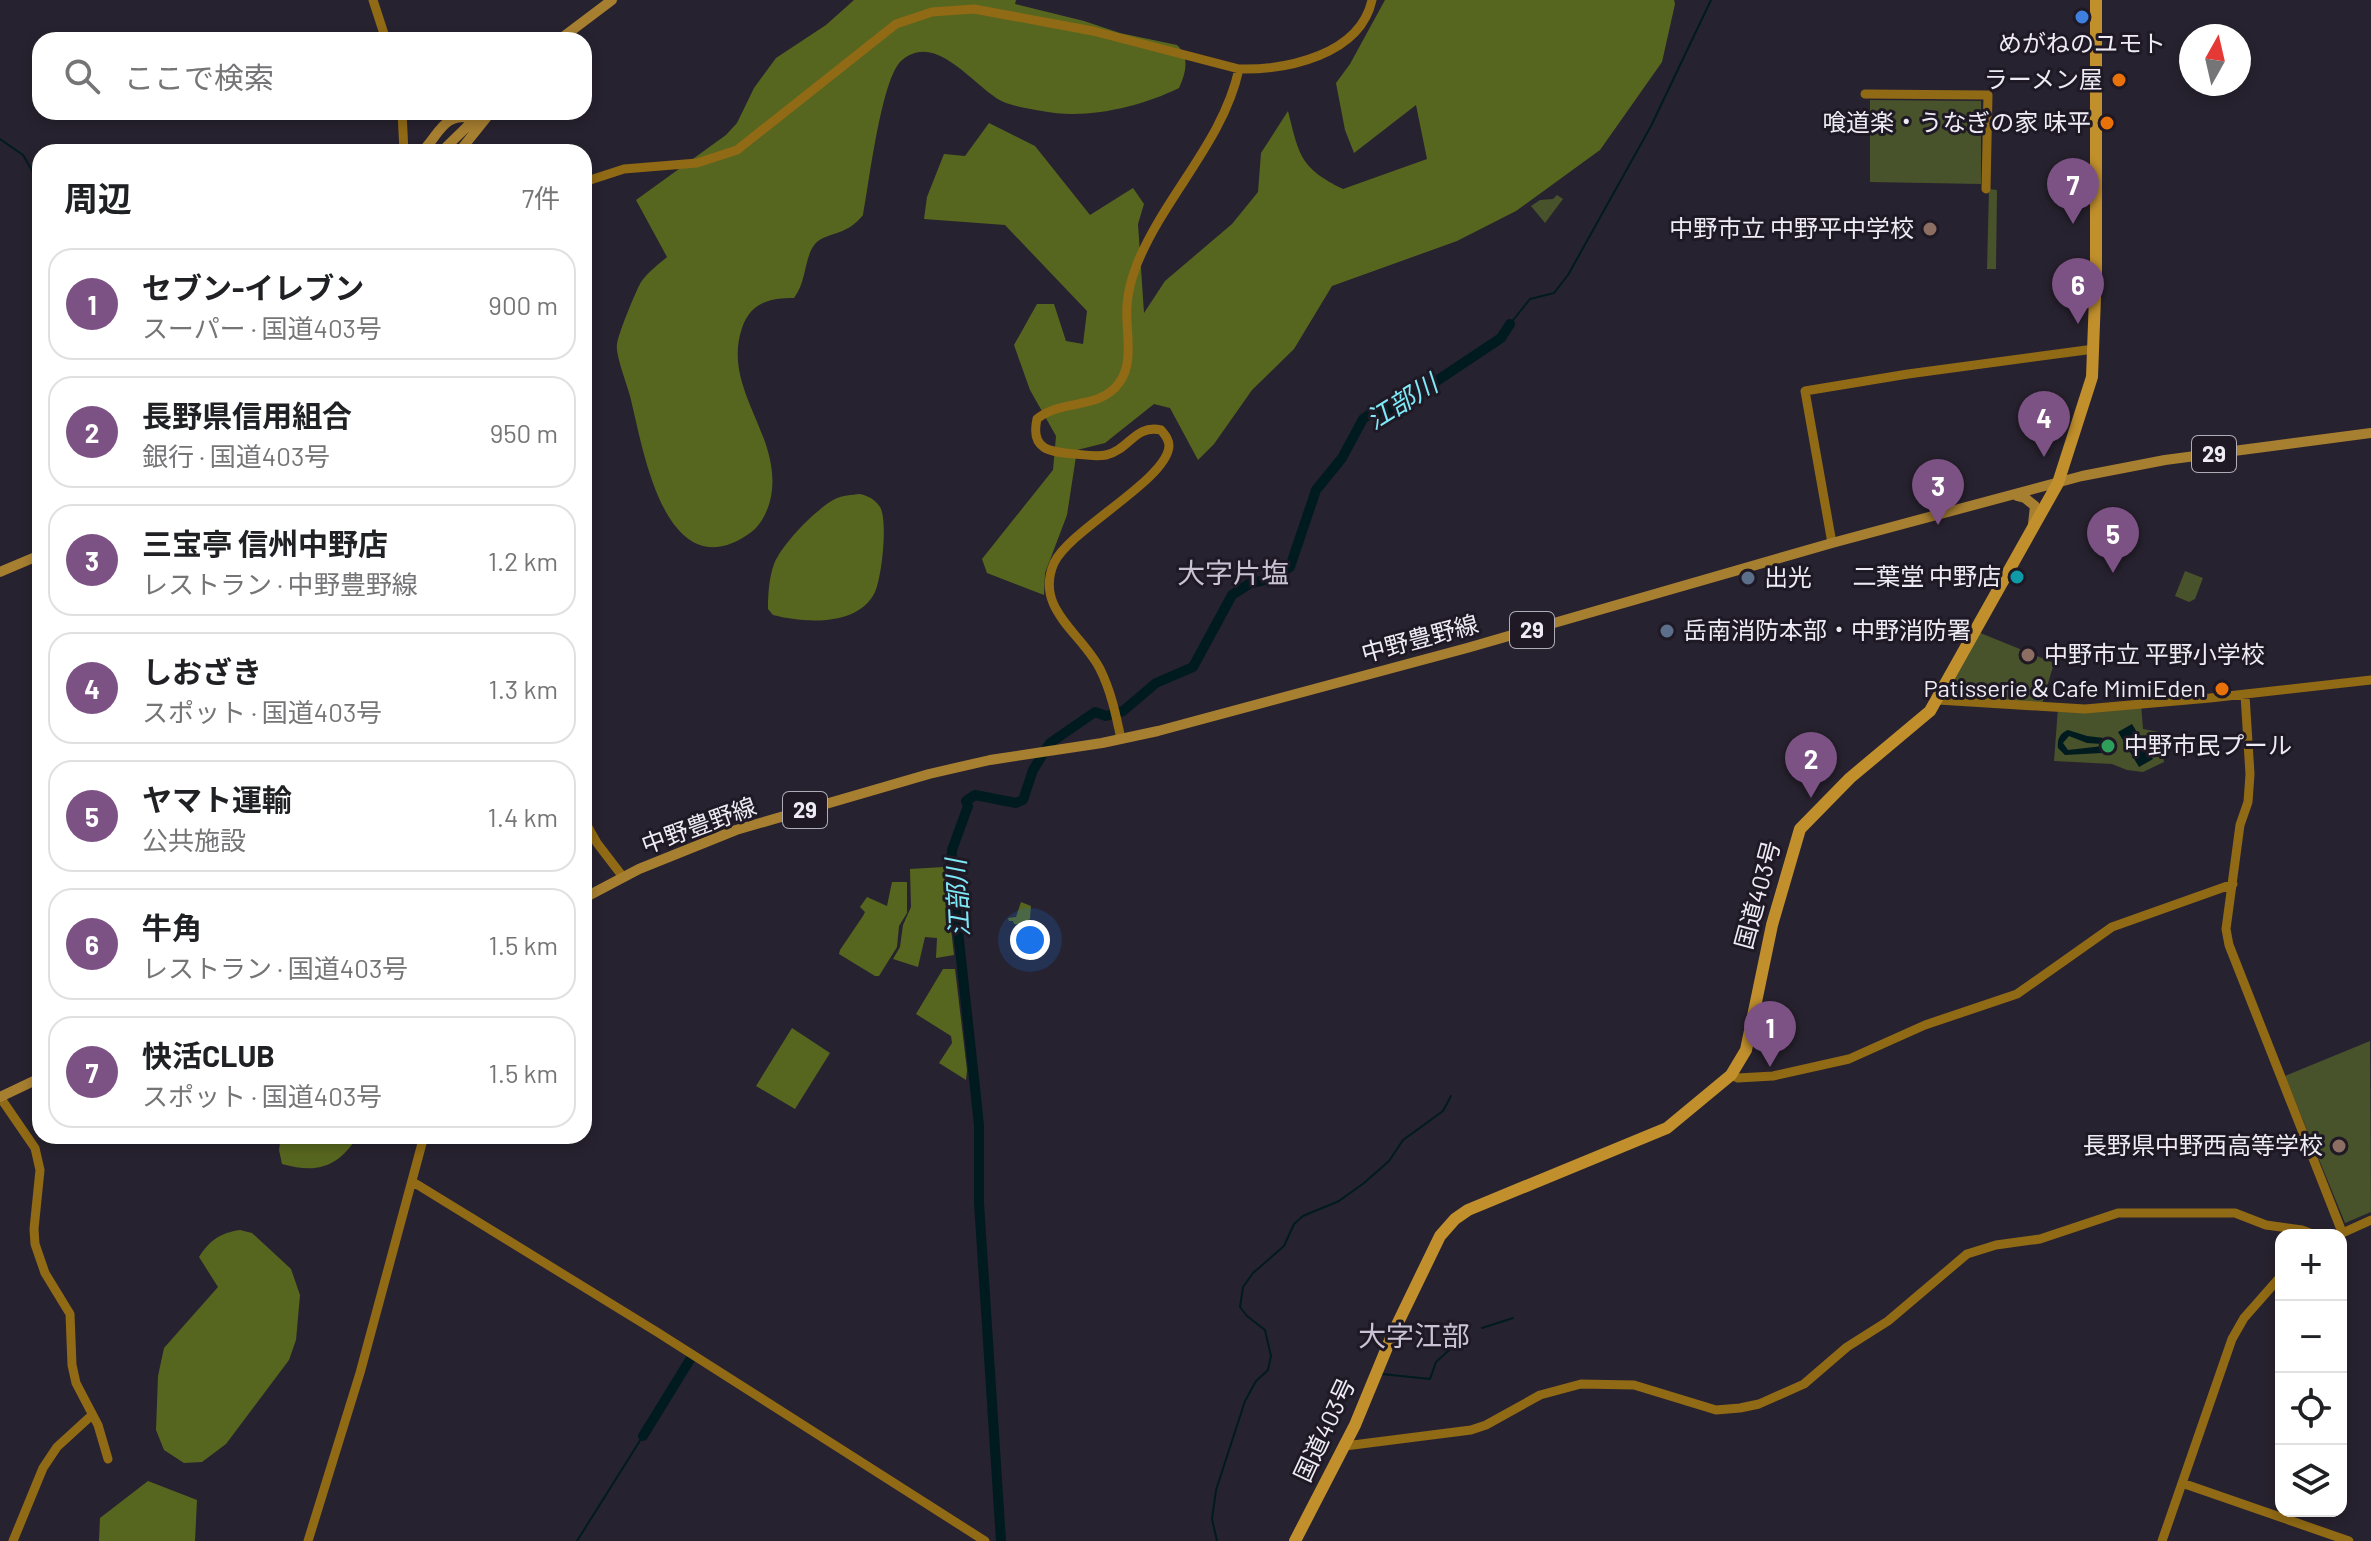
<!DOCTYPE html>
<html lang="ja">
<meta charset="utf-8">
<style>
body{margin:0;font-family:Barlow,"Noto Sans JP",sans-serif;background:#f6f6f6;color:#202124}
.controls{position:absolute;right:24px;bottom:24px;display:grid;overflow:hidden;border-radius:16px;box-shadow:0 4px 12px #0003}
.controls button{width:72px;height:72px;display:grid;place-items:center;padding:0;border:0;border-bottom:2px solid #e0e0e0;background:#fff;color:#202124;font:40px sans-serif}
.compass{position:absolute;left:2179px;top:24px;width:72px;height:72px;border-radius:50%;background:#fff;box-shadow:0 4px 12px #0003;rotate:8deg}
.you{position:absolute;left:1030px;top:940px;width:28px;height:28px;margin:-20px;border:6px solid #fff;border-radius:50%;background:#1a73e8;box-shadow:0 0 0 12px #1a73e833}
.badge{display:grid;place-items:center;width:52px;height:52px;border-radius:50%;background:#7c5184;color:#fff;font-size:26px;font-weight:700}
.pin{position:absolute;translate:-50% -66px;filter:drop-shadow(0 2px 4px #0008)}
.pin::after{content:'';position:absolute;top:42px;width:28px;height:24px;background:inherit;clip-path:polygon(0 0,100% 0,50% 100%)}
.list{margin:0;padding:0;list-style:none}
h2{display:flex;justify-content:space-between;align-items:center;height:104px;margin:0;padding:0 32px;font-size:34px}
h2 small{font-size:26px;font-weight:400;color:#757577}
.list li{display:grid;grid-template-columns:52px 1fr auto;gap:24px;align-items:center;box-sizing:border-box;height:112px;margin:0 16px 16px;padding:0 16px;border:2px solid #e0e0e0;border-radius:24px}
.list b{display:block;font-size:30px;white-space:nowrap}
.list p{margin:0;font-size:26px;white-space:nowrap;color:#757577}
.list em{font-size:26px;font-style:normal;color:#757577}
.icon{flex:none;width:44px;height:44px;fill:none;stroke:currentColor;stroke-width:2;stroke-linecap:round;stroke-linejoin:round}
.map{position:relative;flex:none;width:2371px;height:1541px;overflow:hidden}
.search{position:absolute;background:#fff;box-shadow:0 4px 12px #0003;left:32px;top:32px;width:560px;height:88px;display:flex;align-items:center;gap:20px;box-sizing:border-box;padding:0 28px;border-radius:24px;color:#757577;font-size:30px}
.panel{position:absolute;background:#fff;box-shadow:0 4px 12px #0003;left:32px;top:144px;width:560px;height:1000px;border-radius:24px}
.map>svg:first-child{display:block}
.green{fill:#48522b}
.forest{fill:#57661f}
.water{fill:#001b1f;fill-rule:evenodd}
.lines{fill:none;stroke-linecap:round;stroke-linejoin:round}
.stream{stroke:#001b1f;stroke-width:2}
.river{stroke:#001b1f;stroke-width:10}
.secondary{stroke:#916a15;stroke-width:9}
.primary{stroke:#a77f31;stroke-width:10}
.highway{stroke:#c1902d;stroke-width:12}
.shop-dot{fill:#3f7fe0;stroke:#1e1925;stroke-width:3}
.food-dot{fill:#e8710a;stroke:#1e1925;stroke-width:3}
.education-dot{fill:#8d6e63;stroke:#1e1925;stroke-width:3}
.culture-dot{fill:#0f9aa8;stroke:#1e1925;stroke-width:3}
.service-dot{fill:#5c6f8a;stroke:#1e1925;stroke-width:3}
.leisure-dot{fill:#2e9e5b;stroke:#1e1925;stroke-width:3}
.labels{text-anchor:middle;stroke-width:6;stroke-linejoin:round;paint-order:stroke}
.shield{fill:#1e1925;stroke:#b0acb6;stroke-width:2}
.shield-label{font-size:22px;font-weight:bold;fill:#eeebf4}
.poi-label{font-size:24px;fill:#eeebf4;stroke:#1e1925;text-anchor:end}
.street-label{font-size:24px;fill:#eeebf4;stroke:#1e1925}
.water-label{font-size:26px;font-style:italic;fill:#7eeaf7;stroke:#1e1925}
.quarter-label{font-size:28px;fill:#c8c2d3;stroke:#1e1925}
</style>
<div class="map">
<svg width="2371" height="1541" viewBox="0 0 2371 1541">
<rect width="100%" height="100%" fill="#27222f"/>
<!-- green -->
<path class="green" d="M1870,100L1981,101V184L1870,182Z
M1989,189L1997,190L1996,269H1987Z
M1557,195L1563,199L1545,223L1531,206L1540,200L1553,199Z
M2185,571L2203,578L2195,599L2189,602L2175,596Z
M1978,632L2054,663L2042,704L1943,698Z
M2141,704L2143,729L2159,732L2164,762L2143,772L2127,770L2112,764L2054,761L2058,708Z
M2370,1041L2371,1212L2345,1223L2285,1076Z"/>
<!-- forest -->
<path class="forest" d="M854,0H1016L1015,4L1084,21L1120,33L1177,45C1190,57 1186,73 1179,88C1140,107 1086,120 1042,111C1031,109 1017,107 1006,103C977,92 937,28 901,61C881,80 869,184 863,215C846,237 825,232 815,244C804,257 807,281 794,298C770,298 751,302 742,328C724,381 768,423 772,473C774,493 769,514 755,529C746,537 730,546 717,547C658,552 641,439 630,396C627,384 615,354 617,344C619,332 635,293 641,282C647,273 659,264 667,257L636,200L726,135L737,123L754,88L776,58L826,25Z
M1385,0H1674L1675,4L1662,62L1600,150L1516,211L1457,241L1332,286L1294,349L1252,390L1214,444L1198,460L1170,408L1154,404L1105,443L1077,450L1067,515L1045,573L1044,595L987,573L982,559L1053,470L1056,436L1030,390L1014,345L1037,304H1054L1066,341L1083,344L1087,311L1005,225L924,219L927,197L944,154L965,156L989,123L1035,146L1090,215L1133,188L1144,204L1138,224L1144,313L1165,281L1232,224L1258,192L1261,153L1288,111C1299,155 1300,168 1343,189L1427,159L1416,105L1354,153L1345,130L1336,83L1350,64Z
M860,494C868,496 875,499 880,507C888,520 882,577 875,592C858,627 804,623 773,615L768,609C768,594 769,578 774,564C782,544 816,509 835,499C843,495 851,495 860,494Z
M944,867L954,955L936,958L937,938L925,937L918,967L893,959L900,947L903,925L911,907L910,869Z
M892,882H907V913L899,926L897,947L879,976H875L839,954L840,950L863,916L865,912L860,907L867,897L887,906Z
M1021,902L1031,906L1030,919L1021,925L1014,924L1013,921H1009L1008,918L1016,917Z
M943,969H955L967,1070L966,1080L939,1063L952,1043L951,1036L916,1014Z
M792,1028L830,1053L795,1109L756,1086Z
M281,1136H358C338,1167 318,1174 282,1164L279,1150Z
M240,1230L252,1233L291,1269L300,1295L296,1340L289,1360L226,1444L202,1462L184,1463L164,1450L156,1430L158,1376L164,1348L218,1287L199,1257C210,1240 220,1233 240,1230Z
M148,1481L197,1500L195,1541H99L100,1518Z"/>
<!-- water -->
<path class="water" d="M2132,724L2153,759L2139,767L2118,732Z
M2068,730L2087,736L2104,738L2109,744L2108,749L2102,753L2065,755L2058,748C2057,739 2060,733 2068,730ZM2069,736L2087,743L2102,744L2103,746L2068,750L2063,743Z"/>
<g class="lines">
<!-- stream -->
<path class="stream" d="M0,139L23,155L34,174L40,177
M1510,324L1530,299L1554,293L1568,275L1651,126L1711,0
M1482,1328L1513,1318
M1382,1374L1430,1379L1436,1362L1468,1333
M577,1541L641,1439
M1217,1541L1212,1519L1216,1490L1245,1401L1256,1381L1268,1370L1271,1356L1265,1330L1247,1316L1240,1307L1243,1287L1253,1273L1284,1246L1294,1224L1303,1216L1339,1201L1364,1183L1389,1161L1403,1140L1443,1111L1451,1096"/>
<!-- river -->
<path class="river" d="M643,1436L691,1358
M1001,1541L979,1203V1125L951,866L952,850L968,806L966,801L975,795L1016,803L1023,800L1033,770L1050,743L1095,712L1106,716L1123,711L1156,683L1193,667L1232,595L1249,584L1276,577L1290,567L1316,490L1342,458L1363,419L1370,414L1388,410L1417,394L1501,338L1510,324"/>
<!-- secondary -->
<path class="secondary" d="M373,0L386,40
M1865,94L1988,95L1986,189
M402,112L404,152
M584,182L624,169L697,163L737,150L896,24L932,12L974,9L1093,31L1239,69C1287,70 1360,55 1372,0
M1832,543L1805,391L1908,374L2094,349
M2245,695L2250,774L2248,802L2240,825L2226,929L2229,945L2342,1232
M1938,700L2085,709L2210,698L2371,680
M1121,739C1116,715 1111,691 1100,669C1082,633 1034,609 1054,563C1070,529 1167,480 1169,446C1169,439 1165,435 1161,430C1135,424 1129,450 1106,455C1096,457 1085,455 1075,454C1050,452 1030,450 1037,419C1060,399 1100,410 1119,383C1135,362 1125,330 1127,305C1128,291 1132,277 1137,264C1165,195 1223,142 1239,69
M584,820L597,843L623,877
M1731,1075L1738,1078L1773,1076L1849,1059L1925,1025L2017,994L2112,927L2233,884
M0,1097L35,1148L40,1170L34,1229L35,1244L45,1273L70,1314L72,1365L76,1383L98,1425L108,1459
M413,1182L657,1332L985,1541
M2338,1235L2371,1220
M1345,1446L1471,1430L1486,1425L1540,1395L1581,1384L1634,1385L1716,1410L1740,1408L1759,1404L1804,1384L1847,1347L1888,1321L1967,1254L1996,1245L2040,1239L2118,1213H2235L2266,1225L2302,1230L2315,1235
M2182,1483L2349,1541
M13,1541L43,1468L57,1447L92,1415
M308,1541L360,1373L424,1136
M2162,1541L2232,1339L2244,1318L2281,1276"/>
<!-- primary -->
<path class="primary" d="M559,40L612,0
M422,152C441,132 443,112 475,118
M441,152L482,112
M459,152L491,112
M2017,496L2025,498L2035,506L2033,524
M0,572L40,555
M584,898L639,869L736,830L929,774L990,760L1102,743L1158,731L1467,648L1832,543L2082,476L2165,460L2371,433
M0,1097L40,1078"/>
<!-- highway -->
<path class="highway" d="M1295,1541L1355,1425L1393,1333L1440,1236L1455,1219L1468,1210L1667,1128L1731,1075L1746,1050L1772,925L1800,829L1850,778L1930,711L2058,483L2092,377L2096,270V0"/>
</g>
<!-- markers -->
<circle class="shop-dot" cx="2082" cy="17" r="8"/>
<g class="food-dot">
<circle cx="2119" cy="80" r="8"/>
<circle cx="2107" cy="123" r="8"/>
<circle cx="2222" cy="689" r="8"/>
</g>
<g class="education-dot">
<circle cx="1930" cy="229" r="8"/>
<circle cx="2028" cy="655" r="8"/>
<circle cx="2339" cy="1146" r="8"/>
</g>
<circle class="culture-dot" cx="2017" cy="577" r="8"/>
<g class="service-dot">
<circle cx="1748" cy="578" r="8"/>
<circle cx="1667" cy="631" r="8"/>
</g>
<circle class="leisure-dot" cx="2108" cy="746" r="8"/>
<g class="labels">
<!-- shield labels -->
<g class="shield">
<rect x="2192" y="436" width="44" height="36" rx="6"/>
<rect x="1510" y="612" width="44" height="36" rx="6"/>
<rect x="783" y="792" width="44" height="36" rx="6"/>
</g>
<g class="shield-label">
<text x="2214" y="462">29</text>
<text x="1532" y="638">29</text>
<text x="805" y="818">29</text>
</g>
<!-- poi labels -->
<g class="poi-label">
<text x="2082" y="52" text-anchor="middle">めがねのユモト</text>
<text x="2103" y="88">ラーメン屋</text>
<text x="2091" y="131">喰道楽・うなぎの家 味平</text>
<text x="1914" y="237">中野市立 中野平中学校</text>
<text x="2001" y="585">二葉堂 中野店</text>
<text x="1764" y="586" text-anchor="start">出光</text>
<text x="1683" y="639" text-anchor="start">岳南消防本部・中野消防署</text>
<text x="2044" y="663" text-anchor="start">中野市立 平野小学校</text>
<text x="2206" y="697">Patisserie＆Cafe MimiEden</text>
<text x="2124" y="754" text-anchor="start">中野市民プール</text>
<text x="2323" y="1154">長野県中野西高等学校</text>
</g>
<!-- street labels -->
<g class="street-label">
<text transform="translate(1420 639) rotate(-15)" y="8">中野豊野線</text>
<text transform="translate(699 826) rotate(-20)" y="8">中野豊野線</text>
<text transform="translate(1758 895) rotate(-75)" y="8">国道403号</text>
<text transform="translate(1325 1430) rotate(-65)" y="8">国道403号</text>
</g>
<!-- water labels -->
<g class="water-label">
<text transform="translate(1402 402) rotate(-32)" y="9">江部川</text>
<text transform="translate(958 898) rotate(-93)" y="9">江部川</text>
</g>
<!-- quarter labels -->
<g class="quarter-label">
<text x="1233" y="583">大字片塩</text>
<text x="1414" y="1346">大字江部</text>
</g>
</g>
</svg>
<div class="controls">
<button>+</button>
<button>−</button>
<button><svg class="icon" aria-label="locate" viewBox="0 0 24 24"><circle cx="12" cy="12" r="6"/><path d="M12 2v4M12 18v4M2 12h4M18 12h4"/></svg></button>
<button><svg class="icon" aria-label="layers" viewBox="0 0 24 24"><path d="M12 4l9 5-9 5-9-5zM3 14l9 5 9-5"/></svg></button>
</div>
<svg class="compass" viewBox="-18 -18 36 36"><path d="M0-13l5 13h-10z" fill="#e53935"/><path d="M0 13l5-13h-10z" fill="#757577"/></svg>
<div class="you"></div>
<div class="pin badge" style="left:1770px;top:1067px">1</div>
<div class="pin badge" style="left:1811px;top:798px">2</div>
<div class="pin badge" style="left:1938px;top:525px">3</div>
<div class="pin badge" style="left:2044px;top:457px">4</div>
<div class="pin badge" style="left:2113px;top:573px">5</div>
<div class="pin badge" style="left:2078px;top:324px">6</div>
<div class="pin badge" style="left:2073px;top:224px">7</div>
<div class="search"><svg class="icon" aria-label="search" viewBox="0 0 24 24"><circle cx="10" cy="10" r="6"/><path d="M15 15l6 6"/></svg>ここで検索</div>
<section class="panel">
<h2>周辺<small>7件</small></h2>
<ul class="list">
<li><span class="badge">1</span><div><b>セブン-イレブン</b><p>スーパー · 国道403号</p></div><em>900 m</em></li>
<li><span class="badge">2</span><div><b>長野県信用組合</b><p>銀行 · 国道403号</p></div><em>950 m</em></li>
<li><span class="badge">3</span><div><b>三宝亭 信州中野店</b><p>レストラン · 中野豊野線</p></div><em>1.2 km</em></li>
<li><span class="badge">4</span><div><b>しおざき</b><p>スポット · 国道403号</p></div><em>1.3 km</em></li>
<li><span class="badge">5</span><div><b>ヤマト運輸</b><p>公共施設</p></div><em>1.4 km</em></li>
<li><span class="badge">6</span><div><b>牛角</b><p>レストラン · 国道403号</p></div><em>1.5 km</em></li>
<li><span class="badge">7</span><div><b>快活CLUB</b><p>スポット · 国道403号</p></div><em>1.5 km</em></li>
</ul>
</section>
</div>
